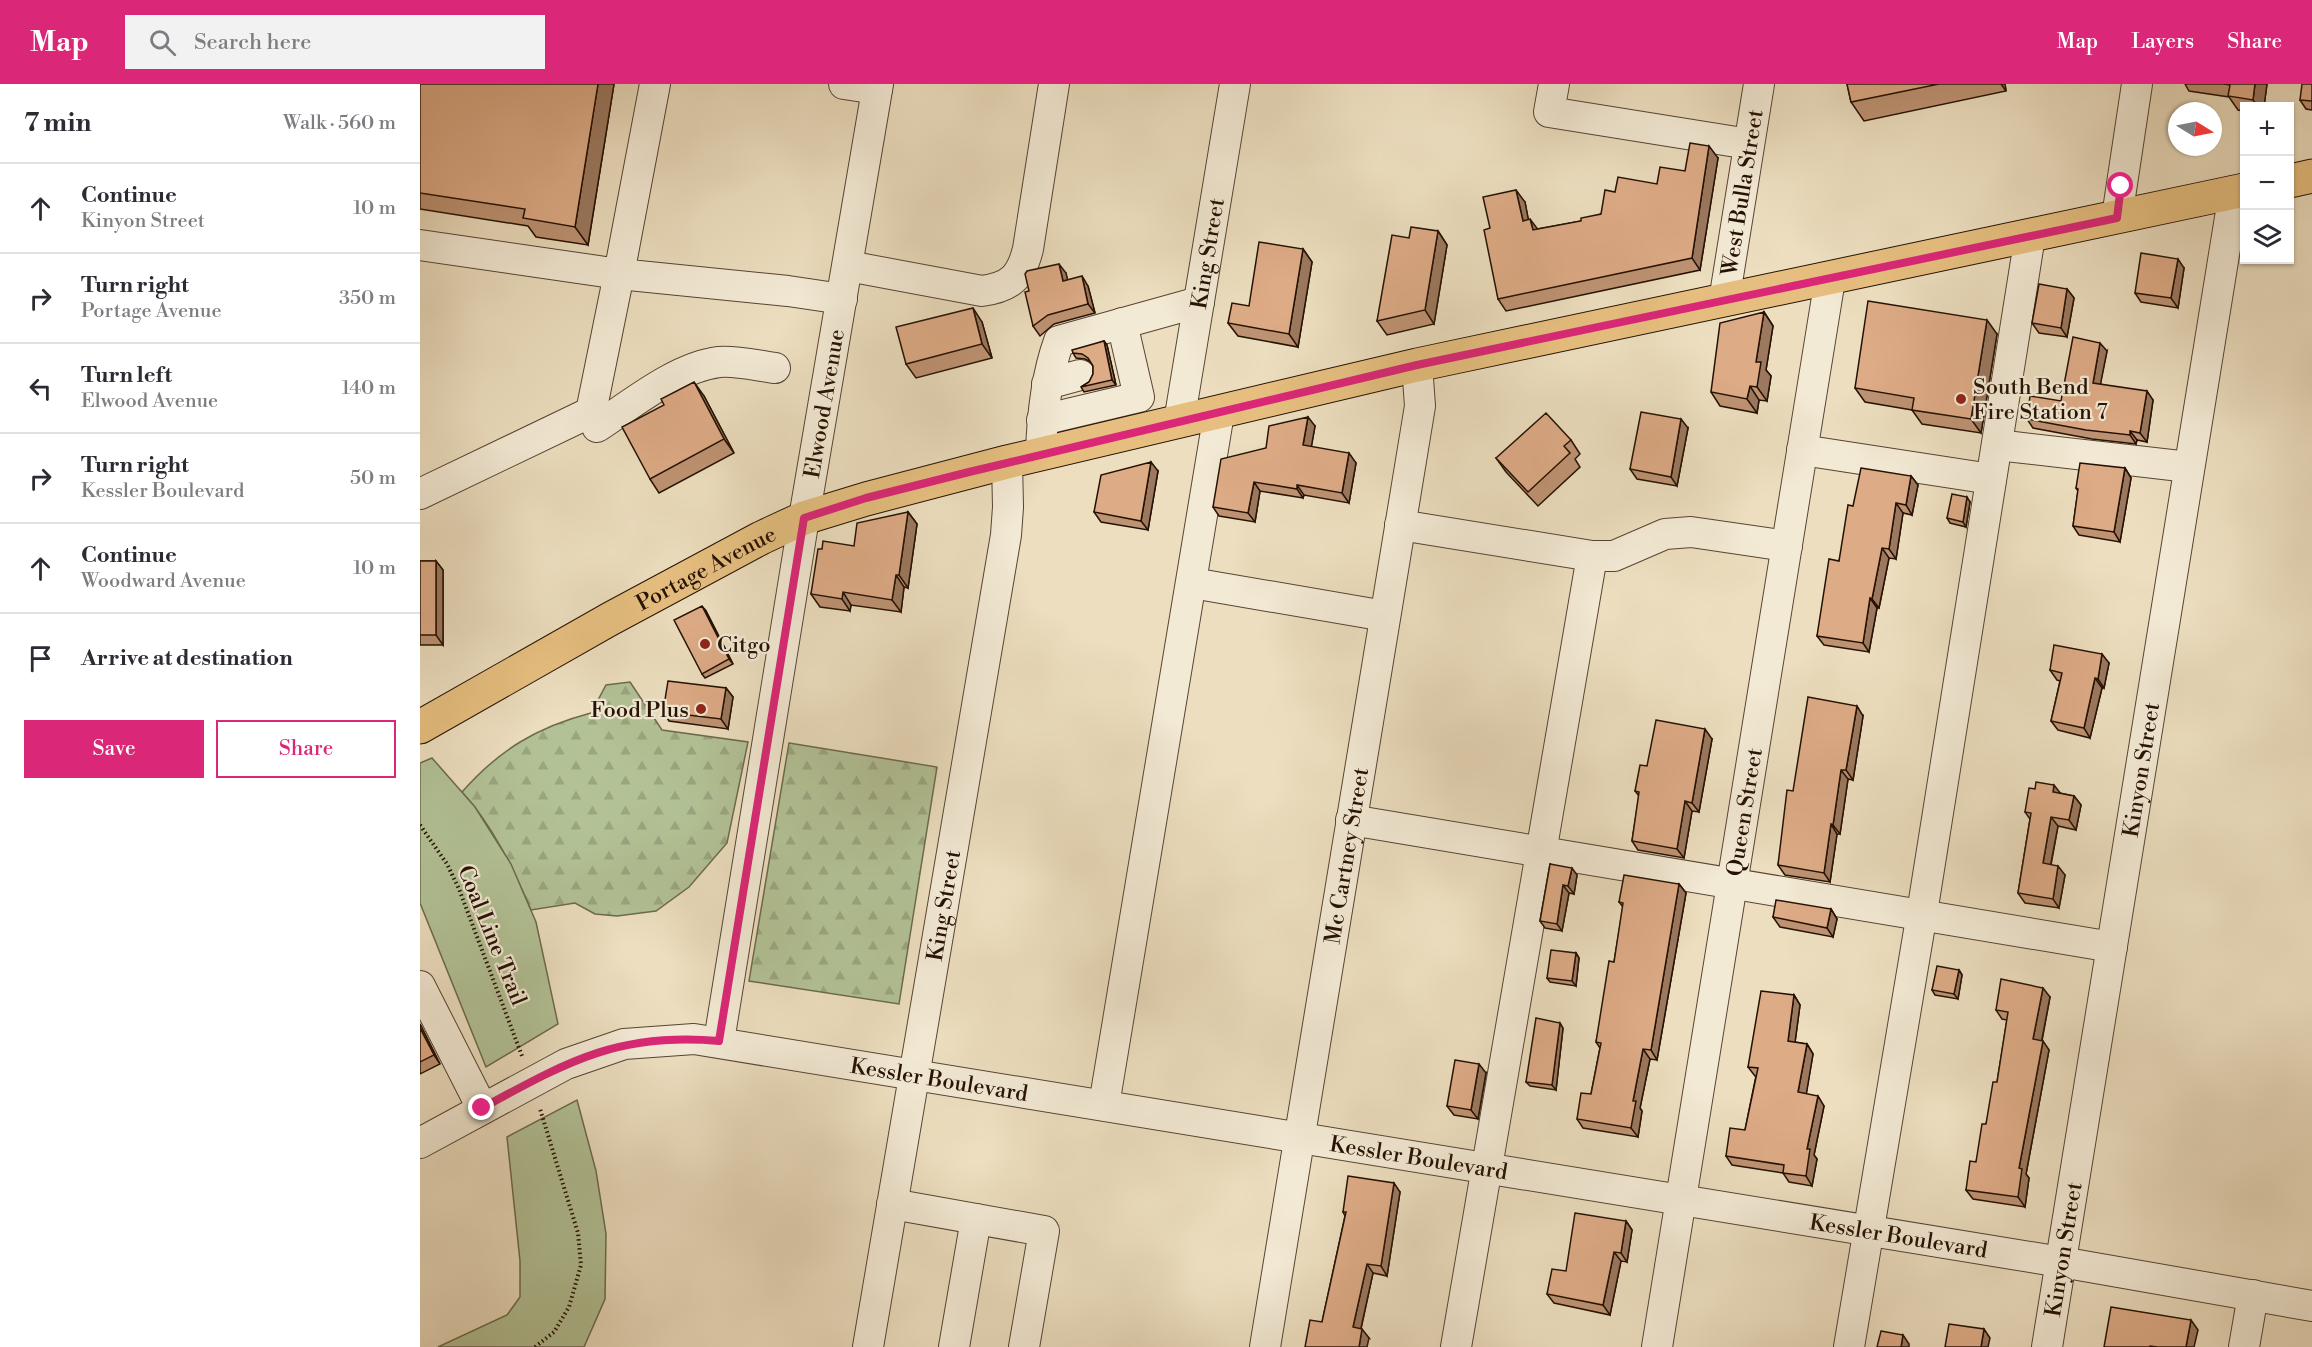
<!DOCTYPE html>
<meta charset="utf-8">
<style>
body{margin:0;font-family:"Libre Bodoni",serif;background:#f2f2f3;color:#2b2b33}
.controls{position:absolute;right:18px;top:18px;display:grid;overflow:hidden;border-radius:0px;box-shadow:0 2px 4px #0004}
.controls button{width:54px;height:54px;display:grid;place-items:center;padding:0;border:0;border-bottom:2px solid #e1e1e2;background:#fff;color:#2b2b33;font:30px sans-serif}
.compass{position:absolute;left:1748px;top:18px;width:54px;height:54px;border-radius:50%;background:#fff;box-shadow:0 2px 4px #0004;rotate:100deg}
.stop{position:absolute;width:18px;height:18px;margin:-14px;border:4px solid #db2777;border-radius:50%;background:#fff}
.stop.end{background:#db2777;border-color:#fff;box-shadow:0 2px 6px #0008}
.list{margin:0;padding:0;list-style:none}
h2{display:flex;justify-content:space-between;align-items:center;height:78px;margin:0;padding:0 24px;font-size:26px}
h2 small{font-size:20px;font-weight:400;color:#7c7c81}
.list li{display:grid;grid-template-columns:39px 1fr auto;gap:18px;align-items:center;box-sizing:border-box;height:90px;padding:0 24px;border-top:2px solid #e1e1e2}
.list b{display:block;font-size:22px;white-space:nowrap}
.list p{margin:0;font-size:20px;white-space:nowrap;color:#7c7c81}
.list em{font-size:20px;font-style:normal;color:#7c7c81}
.actions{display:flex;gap:12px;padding:18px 24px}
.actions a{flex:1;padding:14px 0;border:2px solid #db2777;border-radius:0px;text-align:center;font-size:21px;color:#db2777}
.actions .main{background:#db2777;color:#fff}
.icon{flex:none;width:33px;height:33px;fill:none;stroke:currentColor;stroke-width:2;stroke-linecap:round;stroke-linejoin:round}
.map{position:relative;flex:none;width:1892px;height:1263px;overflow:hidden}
header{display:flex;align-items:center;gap:36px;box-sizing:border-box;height:84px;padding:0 30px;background:#db2777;color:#fff}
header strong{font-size:28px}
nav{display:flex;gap:33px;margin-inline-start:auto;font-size:21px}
.search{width:420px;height:54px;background:#f2f2f3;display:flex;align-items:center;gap:15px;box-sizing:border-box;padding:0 21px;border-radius:0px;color:#7c7c81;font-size:22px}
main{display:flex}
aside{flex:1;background:#fff}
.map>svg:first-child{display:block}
.forest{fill:url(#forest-firs);stroke:#6c6a4d;stroke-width:1.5}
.park{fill:#b2c296;stroke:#6c6a4d;stroke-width:1.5}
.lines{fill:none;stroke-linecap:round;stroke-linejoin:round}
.minor-casing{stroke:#574433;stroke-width:32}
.major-casing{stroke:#251104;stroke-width:35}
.path{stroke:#251104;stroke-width:4;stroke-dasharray:1.5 3;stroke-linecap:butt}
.minor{stroke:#f3ead5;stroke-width:30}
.major{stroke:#e6bf80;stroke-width:33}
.wall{fill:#be9373;stroke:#251104;stroke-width:1.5}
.shaded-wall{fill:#9b785e;stroke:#251104;stroke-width:1.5}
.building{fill:#ddab86;stroke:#251104;stroke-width:1.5}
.route{stroke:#db2777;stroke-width:8}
.poi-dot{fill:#8f2418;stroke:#f3ead5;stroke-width:2}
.labels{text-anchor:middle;stroke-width:4.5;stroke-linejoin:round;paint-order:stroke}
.street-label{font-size:22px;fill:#251104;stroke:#f3ead5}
.poi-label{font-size:22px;fill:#251104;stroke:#f3ead5;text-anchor:start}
</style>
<header>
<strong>Map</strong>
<div class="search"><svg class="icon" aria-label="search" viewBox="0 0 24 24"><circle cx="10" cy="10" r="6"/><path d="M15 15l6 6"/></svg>Search here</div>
<nav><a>Map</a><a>Layers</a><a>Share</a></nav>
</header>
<main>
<aside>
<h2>7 min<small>Walk · 560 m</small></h2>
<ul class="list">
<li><svg class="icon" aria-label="ahead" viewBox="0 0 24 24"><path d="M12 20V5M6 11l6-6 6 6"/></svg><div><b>Continue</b><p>Kinyon Street</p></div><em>10 m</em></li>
<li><svg class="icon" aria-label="right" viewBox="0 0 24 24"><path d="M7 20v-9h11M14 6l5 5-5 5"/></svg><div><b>Turn right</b><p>Portage Avenue</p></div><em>350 m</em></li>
<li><svg class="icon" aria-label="left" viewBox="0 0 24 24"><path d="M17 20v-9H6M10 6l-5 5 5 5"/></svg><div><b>Turn left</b><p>Elwood Avenue</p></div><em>140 m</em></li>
<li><svg class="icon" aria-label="right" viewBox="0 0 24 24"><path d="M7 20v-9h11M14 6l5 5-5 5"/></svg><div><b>Turn right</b><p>Kessler Boulevard</p></div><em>50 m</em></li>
<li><svg class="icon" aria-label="ahead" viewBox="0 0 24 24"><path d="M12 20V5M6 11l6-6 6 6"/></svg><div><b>Continue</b><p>Woodward Avenue</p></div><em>10 m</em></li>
<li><svg class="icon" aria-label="arrive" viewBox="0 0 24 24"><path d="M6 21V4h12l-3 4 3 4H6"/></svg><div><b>Arrive at destination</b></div></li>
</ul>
<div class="actions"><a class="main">Save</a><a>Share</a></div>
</aside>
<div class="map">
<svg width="1892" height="1263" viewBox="0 0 1892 1263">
<defs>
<pattern id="forest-firs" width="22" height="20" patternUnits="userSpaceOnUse" patternTransform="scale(1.5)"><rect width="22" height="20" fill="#b2c296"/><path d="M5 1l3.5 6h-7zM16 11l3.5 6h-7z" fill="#99a680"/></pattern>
</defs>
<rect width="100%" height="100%" fill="#ecdebf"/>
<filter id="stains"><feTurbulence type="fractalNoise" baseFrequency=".00333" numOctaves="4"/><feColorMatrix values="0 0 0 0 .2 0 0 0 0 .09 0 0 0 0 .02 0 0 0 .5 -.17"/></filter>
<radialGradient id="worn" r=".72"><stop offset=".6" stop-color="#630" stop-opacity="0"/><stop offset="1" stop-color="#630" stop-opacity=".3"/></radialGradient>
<!-- forest -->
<path class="forest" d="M210,598L242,646L328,658L307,759L269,803L236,827L197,832L175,830L155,819L111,826C93,784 73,742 42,708C79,666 117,643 171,629L186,601Z
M369,659L517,683L479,920L329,897Z"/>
<!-- park -->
<path class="park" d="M12,674L55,723L91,780L116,838L138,940L66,983L0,819V679Z
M157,1016L176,1087L186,1150L185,1215L164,1263H18L87,1231L100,1213V1177L87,1053Z"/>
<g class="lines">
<!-- minor casing -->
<g class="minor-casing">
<g id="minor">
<path d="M235,0L199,190L368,207L422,215"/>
<path d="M424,0L457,5"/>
<path d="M1134,0L1129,28L1329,60"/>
<path d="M1697,133L1717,0"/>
<path d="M0,161L199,190L171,328L0,410"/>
<path d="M428,182L562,207C591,203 601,193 608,165L634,0"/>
<path id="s1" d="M1304,217L1339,0"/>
<path d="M627,300L660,291"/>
<path d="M622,336L719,313L702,239"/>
<path id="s2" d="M759,338L815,0"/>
<path d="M177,343C212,320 257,283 299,278C314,276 339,282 355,284"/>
<path d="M1577,361L1769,383"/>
<path d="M1382,366L1571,395"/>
<path d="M621,370C622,331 626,293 639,257L779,218"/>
<path d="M980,441L1172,472H1194L1245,450L1271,448L1367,462"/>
<path d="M772,499L965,532"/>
<path d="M931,736L1692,863"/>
<path d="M0,902L62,1024"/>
<path id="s3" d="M299,957L384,434L458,0"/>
<path d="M684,1021L799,329"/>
<path id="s4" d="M0,1059L146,980L204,960L274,955L1641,1178L1892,1222"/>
<path d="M472,1120L624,1147L604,1263"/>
<path id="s5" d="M448,1263L586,451L588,423L587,378"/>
<path d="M534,1263L556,1135"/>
<path id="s6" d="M845,1263L1000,322L997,281"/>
<path d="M1036,1263L1172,472"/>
<path id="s7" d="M1237,1263L1410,195"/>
<path d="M1429,1263L1502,829L1610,152"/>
<path id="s8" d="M1627,1263L1814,109"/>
<path d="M1824,1263L1833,1211"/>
</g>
</g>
<!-- major casing -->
<g class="major-casing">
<g id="major">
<path d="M1870,97L1892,92"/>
<path id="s9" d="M0,643L190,535L341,454L384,434L446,415L587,378L997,281L1824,106"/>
</g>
</g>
<!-- path -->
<path class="path" d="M0,741L27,780L39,805L102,972
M115,1263L134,1248L149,1223L161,1181L158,1149L120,1025"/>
<!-- minor -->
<use href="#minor" class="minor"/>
<!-- major -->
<use href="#major" class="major"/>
</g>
<!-- wall -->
<path class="wall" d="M0,0H194L168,161L116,153L108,142L0,125Z
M1427,0H1585L1586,7L1444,37L1431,18Z
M1765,0H1847L1844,22H1824V27L1818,26L1809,13L1769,7Z
M1892,0V26L1886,25L1880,16Z
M1298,74L1280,186L1086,227L1078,215L1070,144L1105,118L1108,135L1117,145L1161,137L1181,130L1195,108L1237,100L1265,87Z
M1018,147L1027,161L1014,240L967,251L957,237L989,154Z
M883,165L892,178L878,263L818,252L808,239L829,222Z
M1764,184L1758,224L1721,218L1715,209Z
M646,189L647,196L668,202L675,229L634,240L620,252L613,242L609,207Z
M1647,205L1654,214L1647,253L1619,249L1612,239Z
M1344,228L1353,242L1346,286L1351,292L1347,317L1339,316L1337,329L1300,322L1291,308Z
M562,238L572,274L496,294L486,280Z
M1577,250L1561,349L1502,340L1492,326L1445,318L1435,304Z
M684,257L687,261L696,301L664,308L661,303L669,298L673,290V282L671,278L665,275L656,274L653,269Z
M1687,267L1680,300L1733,316L1727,358L1717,356L1716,360L1672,355L1613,344L1607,335L1641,317Z
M284,312L314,369L239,409L230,395L244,321Z
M895,342L891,363L936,379L929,419L884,411L883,414L840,407L835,438L799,432L793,423L846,364Z
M1268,344L1257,402L1217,395L1210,385Z
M1151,356L1160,370L1155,375L1160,383L1118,422L1086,388L1076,374Z
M1705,384L1711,394L1700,458L1659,451L1653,442L1658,407L1656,404Z
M738,387L728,446L681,438L674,428Z
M1491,392L1498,401L1492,431L1483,429L1476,475L1469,474L1459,524H1457L1449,568L1404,561L1397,552L1419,477L1433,422Z
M1550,418L1546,443L1530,439L1527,434Z
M488,428L497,440L488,504L484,503L481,528L431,521L430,527L400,523L391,510L402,465L434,462Z
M0,477H16L23,486V561H0Z
M286,527L313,580L285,594L282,590Z
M1689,579L1684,604H1682L1670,654L1638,646L1631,637L1640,597L1637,596L1630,586Z
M306,604L313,613L308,645L249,637L243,628Z
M1443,632L1433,696L1428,695L1420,750H1417L1410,798L1365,791L1358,781L1373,707Z
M1292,655L1279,728L1272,727L1264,774L1218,766L1212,757L1219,712L1215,707L1227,682Z
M1640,709L1654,712L1661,721L1656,746L1638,742L1631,781L1645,791L1639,824L1605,819L1598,809L1610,735L1605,728Z
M1130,780L1157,791L1154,810L1149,809L1142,847L1125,844L1120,837Z
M1259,800L1266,809L1237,976L1230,975L1220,1024L1222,1027L1218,1053L1163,1044L1157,1035L1171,1010L1180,964L1176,958L1194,878L1203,823L1199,818Z
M1411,825L1417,835L1413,853L1360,843L1353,833Z
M1156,869L1159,874L1156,902L1130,898L1127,894Z
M1539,886L1542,891L1538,915L1515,911L1512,906Z
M1374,911L1380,921L1375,958L1387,960L1393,970L1386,1010L1404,1022L1394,1071L1397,1075L1392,1102L1369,1098L1363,1089L1312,1081L1306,1072L1325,1046L1336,992H1335L1328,983Z
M1630,913L1622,957L1629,966L1606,1090L1609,1094L1605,1123L1553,1115L1546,1106L1556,1078L1577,998L1587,936L1582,935L1576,926Z
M0,940L20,980L0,990Z
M1143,944L1136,1006L1110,1002L1106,998Z
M1066,989L1058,1035L1034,1031L1027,1022Z
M980,1108L967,1192L953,1189L941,1245L949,1254L902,1238L925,1132L923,1128Z
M1206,1137L1212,1146L1207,1178L1201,1177L1190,1231L1134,1219L1127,1210L1146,1187Z"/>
<!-- shaded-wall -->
<path class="shaded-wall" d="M178,0H194L168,161L155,143Z
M1581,0H1585L1586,7Z
M1835,0H1847L1844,22H1838L1833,16Z
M1289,62L1298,74L1280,186L1272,174Z
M1096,106L1105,118L1111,149L1103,137Z
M1110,135L1119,147L1113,146Z
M1018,147L1027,161L1014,240L1005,226Z
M883,165L892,178L878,263L869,250Z
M1758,175L1764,184L1758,224L1751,214Z
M639,180L646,189L650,206L643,197Z
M662,192L668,202L675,229L668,220Z
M1647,205L1654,214L1647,253L1641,244Z
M553,224L562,238L572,274L562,260Z
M1344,228L1353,242L1346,286L1351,292L1347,317L1337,303L1336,278Z
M1567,236L1577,250L1561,349L1551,335Z
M684,257L687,261L696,301L692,296Z
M1680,259L1687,267L1679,308L1673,299Z
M274,298L284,312L314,369L304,355Z
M1330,302L1339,316L1337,329L1327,315Z
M1727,307L1733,316L1727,358L1720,349Z
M888,333L895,342L890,371L883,361Z
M1261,335L1268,344L1257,402L1251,393Z
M1710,347L1717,356L1716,360L1710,351Z
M929,369L936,379L929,419L922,409Z
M731,378L738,387L728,446L721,437Z
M1705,384L1711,394L1700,458L1694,448Z
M1491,392L1498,401L1492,431L1486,421Z
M834,398L840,407L835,438L828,429Z
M877,401L884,411L883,414L877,405Z
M1547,413L1550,418L1546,443L1543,438Z
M1476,419L1483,429L1476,475L1469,465Z
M488,428L497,440L488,504L479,491Z
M1462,464L1469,474L1459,524L1452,515Z
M16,477L23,486V561L16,551Z
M476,491L484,503L481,528L472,516Z
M423,508L431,521L430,527L422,515Z
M1450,514L1457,524L1449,568L1443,559Z
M282,522L286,527L313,580L309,575Z
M1682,570L1689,579L1684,604L1678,595Z
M1675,594L1682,604L1670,654L1664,644Z
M306,604L313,613L308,645L301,635Z
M1437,622L1443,632L1433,696L1426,686Z
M1285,645L1292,655L1279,728L1272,719Z
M1421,686L1428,695L1420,750L1413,741Z
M1634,701L1641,710L1633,708Z
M1654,712L1661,721L1656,746L1649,736Z
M1265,717L1272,727L1264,774L1257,765Z
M1631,733L1638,742L1629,789L1623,779Z
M1411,740L1417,750L1410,798L1404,789Z
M1638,782L1645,791L1639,824L1633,815Z
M1152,784L1157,791L1154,810L1148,802Z
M1259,800L1266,809L1237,976L1231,966Z
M1143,801L1149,809L1142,847L1137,840Z
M1411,825L1417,835L1413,853L1407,844Z
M1156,869L1159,874L1156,902L1152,897Z
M1539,886L1542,891L1538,915L1534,910Z
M1623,904L1630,913L1620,965L1613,955Z
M1374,911L1380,921L1374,966L1368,957Z
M1140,939L1143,944L1136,1006L1132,1001Z
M0,940L20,980L14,971L0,944Z
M1623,957L1629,966L1606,1090L1609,1094L1605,1123L1598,1113L1599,1084Z
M1387,960L1393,970L1385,1018L1378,1008Z
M1223,965L1230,975L1220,1024L1222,1027L1218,1053L1211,1044L1213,1017Z
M1059,980L1066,989L1058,1035L1051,1026Z
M1398,1012L1404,1022L1394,1071L1397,1075L1392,1102L1386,1092L1387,1065Z
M974,1099L980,1108L967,1192L961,1182Z
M1206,1137L1212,1146L1207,1178L1201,1169Z
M1194,1168L1201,1177L1190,1231L1183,1221Z
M947,1180L953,1189L939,1253L933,1243Z
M1771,1236L1778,1246L1774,1263H1766Z
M942,1245L949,1254L947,1263H939Z
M1564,1245L1570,1254L1568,1263H1561Z
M1483,1251L1489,1260V1263H1481Z"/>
<!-- building -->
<path class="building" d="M0,0H178L155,143L103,134L105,125L0,109Z
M1427,0H1519L1431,18Z
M1804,0H1835L1833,16L1808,12L1810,1Z
M1882,0H1892V17L1880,16Z
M1270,59L1289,62L1272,174L1078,215L1064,146L1070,144L1063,113L1096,106L1103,137L1110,135L1113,146L1161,137V134L1181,130L1185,106L1195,108L1198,93L1237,100L1240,83L1265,87Z
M991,143L1018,147L1005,226L957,237L972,151L989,154Z
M839,158L883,165L869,250L808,239L812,219L829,222Z
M1721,169L1758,175L1751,214L1715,209Z
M639,180L643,197L662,192L668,220L628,231L613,242L605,208L609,207L605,190L607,187Z
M1619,200L1647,205L1641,244L1612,239Z
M1448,217L1567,236L1551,335L1492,326L1494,314L1435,304Z
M553,224L562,260L486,280L476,243Z
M1344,228L1336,278H1341L1337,303L1330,302L1327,315L1291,308L1300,239Z
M1653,253L1680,259L1673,299L1727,307L1720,349L1710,347V351L1666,346L1607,335L1610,312L1641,317Z
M684,257L692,296L661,303L669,298L673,290V282L668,274L662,270L653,269L652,266Z
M274,298L304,355L230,395L202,343L244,321L241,315Z
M1221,328L1261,335L1251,393L1210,385Z
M1126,329L1151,356L1144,362L1150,369L1108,408L1076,374Z
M888,333L883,361L929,369L922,409L877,401V405L834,398L828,429L793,423L801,375L846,364L849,342Z
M731,378L721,437L674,428L681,391Z
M1660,379L1705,384L1694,448L1653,442L1658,405L1656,404Z
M1441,384L1491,392L1486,421L1476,419L1469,465L1462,464L1452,515L1450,514L1443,559L1397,552L1409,475L1419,477L1428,421L1433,422Z
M1532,410L1547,413L1543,438L1527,434Z
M488,428L479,491H476L472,516L423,508L422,515L391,510L398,465H402L403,457L434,462L437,439Z
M0,477H16V551H0Z
M282,522L309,575L282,590L254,536Z
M1634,561L1682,570L1678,595L1675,594L1664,644L1631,637L1642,589L1630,586Z
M248,597L306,604L301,635L243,628Z
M1388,613L1437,622L1426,686H1421L1413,741L1411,740L1404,789L1358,781L1367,706L1373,707Z
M1236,636L1285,645L1272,719L1265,717L1257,765L1212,757L1219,708L1215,707L1220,681L1227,682Z
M1616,698L1634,701L1633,708L1654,712L1649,736L1631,733L1623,779L1638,782L1633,815L1598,809L1611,729L1605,728L1609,704L1615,705Z
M1130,780L1152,784L1148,802L1143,801L1137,840L1120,837Z
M1204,791L1259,800L1231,966L1223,965L1213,1017H1216L1211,1044L1157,1035L1161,1009L1171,1010L1181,959L1176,958L1189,877L1194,878L1203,819L1199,818Z
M1356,816L1411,825L1407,844L1353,833Z
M1131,866L1156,869L1152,897L1127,894Z
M1517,882L1539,886L1534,910L1512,906Z
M1581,895L1623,904L1613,955L1623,957L1599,1084L1602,1085L1598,1113L1546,1106L1550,1077L1556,1078L1562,1040H1566L1573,998H1577L1588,928L1576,926Z
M1341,907L1374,911L1368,957L1387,960L1378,1008L1398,1012L1387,1065H1390L1386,1092L1363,1089L1364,1081L1306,1072L1310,1044L1325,1046L1338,984L1328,983Z
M1116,934L1140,939L1132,1001L1106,998Z
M0,944L14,971L0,978Z
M1035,976L1059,980L1051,1026L1027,1022Z
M928,1092L974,1099L961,1182L947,1180L933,1243L942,1245L939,1263H885L890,1236L902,1238L926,1128H923Z
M1155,1129L1206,1137L1201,1169L1194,1168L1183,1221L1127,1210L1132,1185L1146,1187Z
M1691,1223L1771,1236L1766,1263H1738L1730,1262V1263H1684Z
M1529,1240L1564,1245L1561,1263H1525Z
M1461,1247L1483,1251L1481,1263H1457Z"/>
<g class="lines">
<!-- route -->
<path class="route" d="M62,1024C147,978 198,948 299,957L384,434L446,414L549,388L997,281L1697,134L1701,102"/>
</g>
<!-- markers -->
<g class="poi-dot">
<circle cx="1541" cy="315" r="6"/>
<circle cx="285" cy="560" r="6"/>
<circle cx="281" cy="625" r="6"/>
</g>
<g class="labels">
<!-- street labels -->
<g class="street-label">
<text dy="8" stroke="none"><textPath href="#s1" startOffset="110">West Bulla Street</textPath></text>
<text dy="8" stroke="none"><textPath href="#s2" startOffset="171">King Street</textPath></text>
<text dy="8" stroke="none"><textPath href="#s3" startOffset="646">Elwood Avenue</textPath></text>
<text dy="8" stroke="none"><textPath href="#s9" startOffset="327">Portage Avenue</textPath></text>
<text dy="8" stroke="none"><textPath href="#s8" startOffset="585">Kinyon Street</textPath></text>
<text dy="8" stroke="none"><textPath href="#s7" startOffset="542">Queen Street</textPath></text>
<text dy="8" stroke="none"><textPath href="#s6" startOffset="498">Mc Cartney Street</textPath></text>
<text dy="8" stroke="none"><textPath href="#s5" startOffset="448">King Street</textPath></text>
<text transform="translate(73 851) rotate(68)" y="8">Coal Line Trail</text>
<text dy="8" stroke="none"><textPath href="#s4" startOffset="546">Kessler Boulevard</textPath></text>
<text dy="8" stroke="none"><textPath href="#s4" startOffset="1032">Kessler Boulevard</textPath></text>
<text dy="8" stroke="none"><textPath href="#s4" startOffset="1518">Kessler Boulevard</textPath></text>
<text dy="8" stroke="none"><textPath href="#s8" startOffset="99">Kinyon Street</textPath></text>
</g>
<!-- poi labels -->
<g class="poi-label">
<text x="1553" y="310">South Bend<tspan x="1553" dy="25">Fire Station 7</tspan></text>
<text x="297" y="568">Citgo</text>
<text x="269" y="633" text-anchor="end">Food Plus</text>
</g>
</g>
<rect width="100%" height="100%" filter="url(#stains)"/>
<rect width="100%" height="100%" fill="url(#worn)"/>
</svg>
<div class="controls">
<button>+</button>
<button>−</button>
<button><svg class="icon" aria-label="layers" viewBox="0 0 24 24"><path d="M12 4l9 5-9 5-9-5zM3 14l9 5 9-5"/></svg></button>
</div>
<svg class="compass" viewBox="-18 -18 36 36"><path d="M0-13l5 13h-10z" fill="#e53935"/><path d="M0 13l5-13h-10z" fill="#7c7c81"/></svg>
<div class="stop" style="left:1701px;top:102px"></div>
<div class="stop end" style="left:62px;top:1024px"></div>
</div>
</main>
